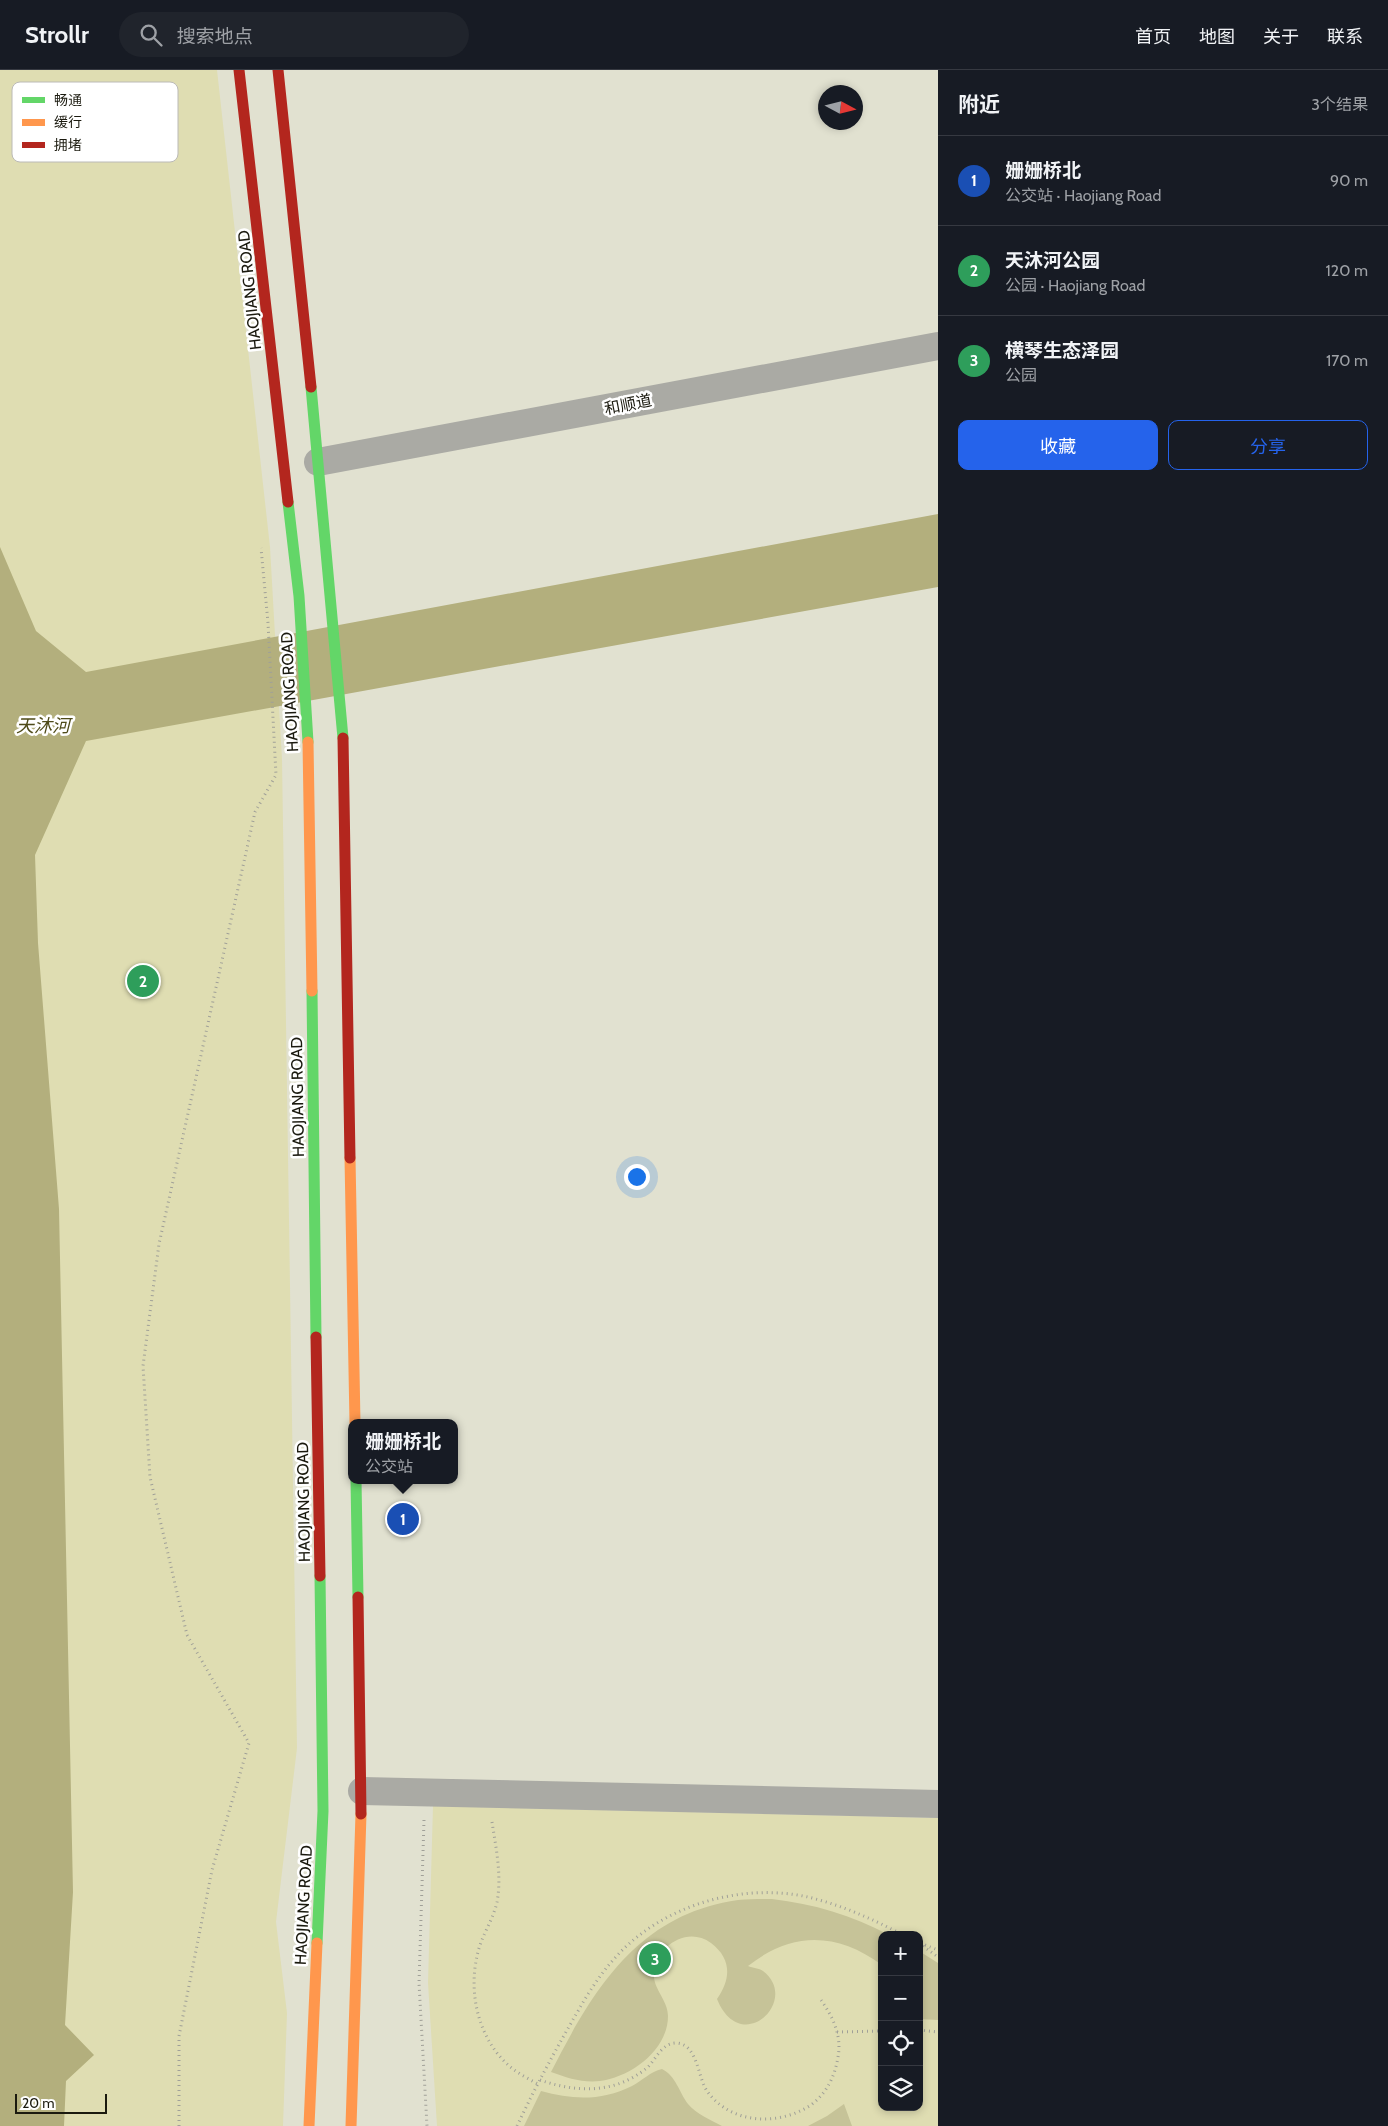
<!DOCTYPE html>
<html lang="zh">
<meta charset="utf-8">
<style>
body{margin:0;font-family:Cabin,"Noto Sans SC",sans-serif;background:#20242c;color:#f1f3f6}
.controls{position:absolute;right:15px;bottom:15px;display:grid;overflow:hidden;border-radius:10px;box-shadow:0 2px 8px #0003}
.controls button{width:45px;height:45px;display:grid;place-items:center;padding:0;border:0;border-bottom:1px solid #363941;background:#171b24;color:#f1f3f6;font:25px sans-serif}
.compass{position:absolute;left:818px;top:15px;width:45px;height:45px;border-radius:50%;background:#171b24;box-shadow:0 2px 8px #0003;rotate:97deg}
.scale{position:absolute;left:15px;bottom:12px;width:92px;box-sizing:border-box;padding-left:5px;border:2px solid #1b1a0f;border-top:0;font-size:14px;line-height:18px;white-space:nowrap;color:#1b1a0f;-webkit-text-stroke:4px #fff;paint-order:stroke}
.you{position:absolute;left:636px;top:1106px;width:18px;height:18px;margin:-12px;border:4px solid #fff;border-radius:50%;background:#1a73e8;box-shadow:0 0 0 8px #1a73e833}
.badge{display:grid;place-items:center;width:32px;height:32px;border-radius:50%;background:#2563eb;color:#fff;font-size:16px;font-weight:700}
.pin{position:absolute;translate:-50% -50%;border:2px solid #fff;box-shadow:0 1px 5px #0006}
.popup{position:absolute;left:348px;top:1349px;width:110px;height:65px;box-sizing:border-box;display:grid;place-content:center;border-radius:10px;background:#171b24;filter:drop-shadow(0 1px 4px #0005);font-size:16px;white-space:nowrap;color:#9ea1a6}
.popup b{font-size:19px;color:#f1f3f6}
.popup::after{content:'';position:absolute;left:50%;top:100%;margin-left:-10px;border:10px solid transparent;border-top-color:#171b24}
.list{margin:0;padding:0;list-style:none}
h2{display:flex;justify-content:space-between;align-items:center;height:65px;margin:0;padding:0 20px;font-size:21px}
h2 small{font-size:16px;font-weight:400;color:#9ea1a6}
.list li{display:grid;grid-template-columns:32px 1fr auto;gap:15px;align-items:center;box-sizing:border-box;height:90px;padding:0 20px;border-top:1px solid #363941}
.list b{display:block;font-size:19px;white-space:nowrap}
.list p{margin:0;font-size:16px;white-space:nowrap;color:#9ea1a6}
.list em{font-size:16px;font-style:normal;color:#9ea1a6}
.actions{display:flex;gap:10px;padding:15px 20px}
.actions a{flex:1;padding:11px 0;border:1px solid #2563eb;border-radius:10px;text-align:center;font-size:18px;color:#2563eb}
.actions .main{background:#2563eb;color:#fff}
.icon{flex:none;width:28px;height:28px;fill:none;stroke:currentColor;stroke-width:2;stroke-linecap:round;stroke-linejoin:round}
.map{position:relative;flex:none;width:938px;height:2056px;overflow:hidden}
header{display:flex;align-items:center;gap:30px;box-sizing:border-box;height:70px;padding:0 25px;background:#171b24;border-bottom:1px solid #363941}
header strong{font-size:24px}
nav{display:flex;gap:28px;margin-inline-start:auto;font-size:18px}
.search{width:350px;height:45px;background:#20242c;display:flex;align-items:center;gap:12px;box-sizing:border-box;padding:0 18px;border-radius:28px;color:#9ea1a6;font-size:19px}
main{display:flex}
aside{flex:1;background:#171b24}
.map>svg:first-child{display:block}
.green{fill:#dfddb2;fill-rule:evenodd}
.forest{fill:#c6c398}
.water{fill:#b3af7d}
.lines{fill:none;stroke-linecap:round;stroke-linejoin:round}
.path{stroke:#a0a098;stroke-width:3;stroke-dasharray:1 4;stroke-linecap:butt}
.street{stroke:#aaaaa4;stroke-width:28}
.fast{stroke:#63d668;stroke-width:11}
.slow{stroke:#ff974d;stroke-width:11}
.jam{stroke:#b3261e;stroke-width:11}
.labels{text-anchor:middle;stroke-width:5;stroke-linejoin:round;paint-order:stroke}
.street-label{font-size:16px;fill:#1b1a0f;stroke:#fff}
.water-label{font-size:18px;font-style:italic;fill:#4f4b19;stroke:#fff}
.key{fill:#fff;stroke:#bbbab7;stroke-width:1}
.key-label{font-size:14px;fill:#1b1a0f}
</style>
<header>
<strong>Strollr</strong>
<div class="search"><svg class="icon" aria-label="search" viewBox="0 0 24 24"><circle cx="10" cy="10" r="6"/><path d="M15 15l6 6"/></svg>搜索地点</div>
<nav><a>首页</a><a>地图</a><a>关于</a><a>联系</a></nav>
</header>
<main>
<div class="map">
<svg width="938" height="2056" viewBox="0 0 938 2056">
<rect width="100%" height="100%" fill="#e1e1d0"/>
<!-- green -->
<path class="green" d="M0,0H217L270,477L282,689L297,1678L276,1852L287,1943L283,2056H0Z
M433,1736L938,1748V2056H437L428,1913ZM882,1865H919V2037H882Z"/>
<!-- forest -->
<path class="forest" d="M772,1829C814,1834 852,1845 889,1865H882V1895C837,1862 792,1861 748,1896C753,1898 759,1898 763,1901C801,1930 741,1988 717,1929C731,1909 732,1889 711,1873C687,1855 655,1877 654,1904C653,1919 668,1930 668,1946C668,1980 631,2007 600,2011C583,2013 567,2008 551,2002C593,1920 638,1844 738,1830C749,1829 761,1829 772,1829Z
M919,1881L938,1893V1950L919,1949Z
M662,1999C676,2006 679,2022 688,2034C696,2044 711,2050 722,2056H524L541,2021C573,2030 602,2031 632,2016C643,2010 650,2002 662,1999Z
M844,2034L852,2056H808L827,2046Z"/>
<!-- water -->
<path class="water" d="M938,444V517L86,671L35,785L38,873L59,1139L73,1822L65,1955L94,1985L66,2011L64,2056H0V477L36,561L86,602Z"/>
<g class="lines">
<!-- path -->
<path class="path" d="M424,1750L419,1913L427,2056
M492,1752C496,1778 502,1806 497,1832C493,1850 482,1865 478,1882C468,1920 477,1965 506,1993C515,2002 527,2008 538,2014
M919,1873L938,1887
M925,1875L938,1880
M919,1960L938,1962
M837,1962L882,1961
M540,2010C577,2023 616,2024 648,1997C656,1989 662,1973 676,1973C698,1974 697,2006 707,2021C731,2055 779,2056 811,2035C827,2023 835,2006 838,1987C842,1966 833,1947 821,1930
M179,2056V1966L212,1800L249,1673L187,1565L150,1407L143,1296L159,1174L255,742L276,705L268,553L261,478
M517,2056C533,2022 551,1988 570,1955C583,1932 596,1909 614,1889C660,1836 740,1812 808,1827C841,1835 873,1849 903,1865"/>
<!-- street -->
<path class="street" d="M318,392L938,276
M362,1721L938,1734"/>
<!-- fast -->
<path class="fast" d="M311,317L343,668
M288,432L299,526L308,672
M312,921L316,1267
M356,1410L358,1527
M317,1873L323,1741L320,1506"/>
<!-- slow -->
<path class="slow" d="M308,672L312,921
M350,1088L355,1353
M309,2056L317,1873
M351,2056L361,1744"/>
<!-- jam -->
<path class="jam" d="M239,0L288,432
M278,0L311,317
M343,668L350,1088
M316,1267L320,1506
M358,1527L361,1744"/>
</g>
<g class="labels">
<!-- street labels -->
<g class="street-label">
<text transform="translate(249 220) rotate(-96)" y="6">HAOJIANG ROAD</text>
<text transform="translate(628 334) rotate(-11)" y="6">和顺道</text>
<text transform="translate(289 622) rotate(-93)" y="6">HAOJIANG ROAD</text>
<text transform="translate(297 1027) rotate(-91)" y="6">HAOJIANG ROAD</text>
<text transform="translate(303 1432) rotate(-91)" y="6">HAOJIANG ROAD</text>
<text transform="translate(303 1835) rotate(-87)" y="6">HAOJIANG ROAD</text>
</g>
<!-- water labels -->
<g class="water-label">
<text x="43" y="662">天沐河</text>
</g>
</g>
<!-- legend -->
<rect x="12" y="12" width="166" height="80" rx="8" class="key"/>
<rect x="22" y="27" width="23" height="6" fill="#63d668"/>
<rect x="22" y="49" width="23" height="7" fill="#ff974d"/>
<rect x="22" y="72" width="23" height="6" fill="#b3261e"/>
<g class="key-label">
<text x="54" y="35">畅通</text>
<text x="54" y="57">缓行</text>
<text x="54" y="80">拥堵</text>
</g>
</svg>
<div class="controls">
<button>+</button>
<button>−</button>
<button><svg class="icon" aria-label="locate" viewBox="0 0 24 24"><circle cx="12" cy="12" r="6"/><path d="M12 2v4M12 18v4M2 12h4M18 12h4"/></svg></button>
<button><svg class="icon" aria-label="layers" viewBox="0 0 24 24"><path d="M12 4l9 5-9 5-9-5zM3 14l9 5 9-5"/></svg></button>
</div>
<svg class="compass" viewBox="-18 -18 36 36"><path d="M0-13l5 13h-10z" fill="#e53935"/><path d="M0 13l5-13h-10z" fill="#9ea1a6"/></svg>
<div class="scale">20 m</div>
<div class="you"></div>
<div class="pin badge" style="left:403px;top:1449px;background:#1a4fb4">1</div>
<div class="popup"><b>姗姗桥北</b>公交站</div>
<div class="pin badge" style="left:143px;top:911px;background:#2e9e5b">2</div>
<div class="pin badge" style="left:655px;top:1889px;background:#2e9e5b">3</div>
</div>
<aside>
<h2>附近<small>3个结果</small></h2>
<ul class="list">
<li><span class="badge" style="background:#1a4fb4">1</span><div><b>姗姗桥北</b><p>公交站 · Haojiang Road</p></div><em>90 m</em></li>
<li><span class="badge" style="background:#2e9e5b">2</span><div><b>天沐河公园</b><p>公园 · Haojiang Road</p></div><em>120 m</em></li>
<li><span class="badge" style="background:#2e9e5b">3</span><div><b>横琴生态泽园</b><p>公园</p></div><em>170 m</em></li>
</ul>
<div class="actions"><a class="main">收藏</a><a>分享</a></div>
</aside>
</main>
